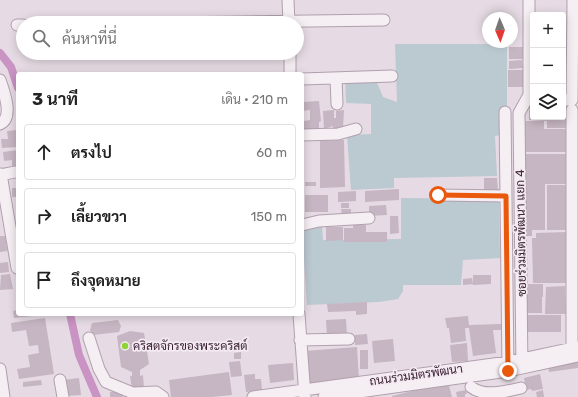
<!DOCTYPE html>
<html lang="th">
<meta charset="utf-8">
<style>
body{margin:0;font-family:Rubik,Sarabun,sans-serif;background:#f6f6f6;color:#222}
.controls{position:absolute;right:12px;top:12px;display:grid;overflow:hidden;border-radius:4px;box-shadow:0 2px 10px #0003}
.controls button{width:36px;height:36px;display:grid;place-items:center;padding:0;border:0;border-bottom:1px solid #e0e0e0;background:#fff;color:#222;font:20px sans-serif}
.compass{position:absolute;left:482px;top:12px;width:36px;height:36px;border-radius:50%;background:#fff;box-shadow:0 2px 10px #0003;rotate:178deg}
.stop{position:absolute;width:12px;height:12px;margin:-9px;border:3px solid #ea580c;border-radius:50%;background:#fff}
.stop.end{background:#ea580c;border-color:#fff;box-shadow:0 1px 4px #0008}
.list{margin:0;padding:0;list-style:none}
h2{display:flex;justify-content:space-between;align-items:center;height:52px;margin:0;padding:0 16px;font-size:17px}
h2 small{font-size:13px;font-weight:400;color:#767676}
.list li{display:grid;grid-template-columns:26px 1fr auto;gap:12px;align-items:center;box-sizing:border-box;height:56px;margin:0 8px 8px;padding:0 8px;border:1px solid #e0e0e0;border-radius:4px}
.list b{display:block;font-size:15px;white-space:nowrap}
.list em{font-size:13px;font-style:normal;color:#767676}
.icon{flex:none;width:22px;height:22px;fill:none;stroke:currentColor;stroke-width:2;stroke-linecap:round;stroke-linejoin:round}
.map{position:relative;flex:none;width:578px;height:397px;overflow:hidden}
.search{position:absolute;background:#fff;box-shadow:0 2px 10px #0003;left:16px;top:16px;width:288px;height:44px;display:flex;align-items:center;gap:10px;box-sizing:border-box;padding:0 14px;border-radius:22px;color:#767676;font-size:15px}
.panel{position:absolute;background:#fff;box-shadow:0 2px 10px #0003;left:16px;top:72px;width:288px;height:244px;border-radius:4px}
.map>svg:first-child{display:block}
.green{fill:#bbc9d1}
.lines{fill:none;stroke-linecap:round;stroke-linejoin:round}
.canal{stroke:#c993c3;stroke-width:8}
.building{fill:#c6b5c2}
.minor-casing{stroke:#b0a0ad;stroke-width:13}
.minor{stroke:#f5eef3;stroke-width:11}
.route{stroke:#ea580c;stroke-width:5}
.poi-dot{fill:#8dd536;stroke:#f4eaf2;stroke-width:1.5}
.labels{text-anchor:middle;stroke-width:3.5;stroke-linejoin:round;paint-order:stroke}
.street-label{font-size:12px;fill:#3d2437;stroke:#f4eaf2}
.poi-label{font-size:12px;fill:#3d2437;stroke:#f4eaf2;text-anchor:start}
</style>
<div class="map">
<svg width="578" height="397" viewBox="0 0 578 397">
<rect width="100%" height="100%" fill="#e6dbe4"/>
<!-- green -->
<path class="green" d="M395,44H507V134L495,136L497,176L394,178V188L351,190L347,135L371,134V104L346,103L345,74L373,73L383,97L397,102Z
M401,198L499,199L500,258L463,260L461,285H403V291L398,299L379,302L307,305L302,229L322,225L323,240L401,239Z"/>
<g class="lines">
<!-- canal -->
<path class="canal" d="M0,53L11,67L18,88
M70,314L79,355L97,397"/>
</g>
<!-- building -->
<path class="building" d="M563,45H568L569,86H563Z
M509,47H524V59H509Z
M522,60L523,68L509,69V61Z
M508,70H525L523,87H508Z
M319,101L321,121L319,122V132H304L302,123L304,121L310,120V110L302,111V102Z
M529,107H533V117H563V107H567V128H547V121L529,120Z
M334,110V118H336V111L344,110L343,128H339V126L338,130H333V126L324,129L323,111Z
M524,121H544V129H567V152H524Z
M17,130L18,147L2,148L1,139H8L7,131Z
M344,140L345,187L320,188V141Z
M18,150V166H12V160L4,161L3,152Z
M524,154H566V184H545V230H532V236H524Z
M484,178H497L498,191L484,192Z
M305,182H316V186H305Z
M547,185H567V230H547Z
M12,188H18V197H12Z
M399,189V200L365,202V191Z
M356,191V201L338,202V192Z
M305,195H328V212H305Z
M341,203H349V208H341Z
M386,205L387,215L369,216V206Z
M341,209H351V215H342Z
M390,216H398L399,233L390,234Z
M353,225H366V232H387V242H344V228H353Z
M326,227H343V240L326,241Z
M566,232V283H533L532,238H536V233Z
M0,236H6L7,251L0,252Z
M8,262L9,272L0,273V263Z
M10,274L13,289L0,290L1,275Z
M473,275H491V284L473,285Z
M472,278L473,284L463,285V279Z
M526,284H543V297H526Z
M565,286L566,314H545L546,287Z
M525,297H542V313H525Z
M367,302V314L356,315V311L328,312L327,304Z
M18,310V314H31L32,316L14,318L13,311Z
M525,315H561V332H525Z
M468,316L469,325L501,324V330H493L496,353L473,356L469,328H465L466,341L451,343L449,328H447L445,318Z
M45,318L54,374L19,379L17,369L30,367L28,355L39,353L38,345L29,346L26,330L12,332L11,323Z
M346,319L347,335L327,336L326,320Z
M118,320L121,326L119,332L93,335L90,330L92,323Z
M130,331L144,333L149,364L140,370V376L143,375L144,389H132L130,376H132V372L121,367L117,336Z
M367,334L368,344L355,345V335Z
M393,339L395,361L374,363L372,341Z
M467,343L468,361L452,362L450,345Z
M357,347L359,380L307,384L304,351Z
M360,350H368V369H360Z
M241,352V359H234V353Z
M240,361L242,376L231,377L229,362Z
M578,361V368L549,372L548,365Z
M293,363L294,380L270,383L268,365Z
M229,372L232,395L212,397H171L169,380Z
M255,374V379H261L262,390L246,392L244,375Z
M540,374L543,389L532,391L531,389L526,390L524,378Z
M79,378L81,395L65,396L63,380Z
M41,380L42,385L23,387V382Z
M448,382L452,397H392V396Z
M466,390L467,394H465V397H457L456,392Z
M543,390L544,397H537L536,392Z
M122,391L123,397H110V392Z"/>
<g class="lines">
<!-- minor casing -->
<g class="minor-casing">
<path id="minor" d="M288,0L289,23
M168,23L384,20
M17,25H23
M290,53V74
M336,78L337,104
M302,79L392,76
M0,80C4,91 14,118 0,124
M563,100H572L573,0
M572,110V348
M505,112L508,371
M302,135L338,134L356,129
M1,174L17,268
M0,175L15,172
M438,195L506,196
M302,225L319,221L369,218
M299,314L305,397
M89,338L99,369L106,382L133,393L156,392L163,397
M300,340L349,339
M522,368L519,113L529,95V0
M0,369L4,397
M60,380L63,397
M471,387C484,397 504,392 521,388
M253,397L508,362L578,347
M324,397L508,371L578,356"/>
</g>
<!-- minor -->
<use href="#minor" class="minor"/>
</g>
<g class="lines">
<!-- route -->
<path class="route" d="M438,195L506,196L508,371"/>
</g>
<!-- markers -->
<circle class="poi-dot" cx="125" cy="346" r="4"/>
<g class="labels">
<!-- street labels -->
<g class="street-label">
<text transform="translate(521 233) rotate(-91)" y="4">ซอยร่วมมิตรพัฒนา แยก 4</text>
<text transform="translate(416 375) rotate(-8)" y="4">ถนนร่วมมิตรพัฒนา</text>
</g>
<!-- poi labels -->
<g class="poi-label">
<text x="133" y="350">คริสตจักรของพระคริสต์</text>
</g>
</g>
</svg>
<div class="controls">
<button>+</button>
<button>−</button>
<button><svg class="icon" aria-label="layers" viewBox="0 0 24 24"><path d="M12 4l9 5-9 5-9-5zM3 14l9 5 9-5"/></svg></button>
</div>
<svg class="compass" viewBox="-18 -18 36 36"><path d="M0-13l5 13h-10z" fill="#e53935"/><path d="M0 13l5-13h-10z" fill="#767676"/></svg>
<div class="stop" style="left:438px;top:195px"></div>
<div class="stop end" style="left:508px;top:371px"></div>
<div class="search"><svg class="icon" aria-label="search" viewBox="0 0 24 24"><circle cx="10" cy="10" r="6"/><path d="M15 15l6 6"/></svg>ค้นหาที่นี่</div>
<section class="panel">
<h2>3 นาที<small>เดิน · 210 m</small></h2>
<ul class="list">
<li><svg class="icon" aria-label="ahead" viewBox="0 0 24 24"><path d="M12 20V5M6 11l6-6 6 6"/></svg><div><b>ตรงไป</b></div><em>60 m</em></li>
<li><svg class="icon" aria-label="right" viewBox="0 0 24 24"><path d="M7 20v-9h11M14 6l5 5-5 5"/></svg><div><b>เลี้ยวขวา</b></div><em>150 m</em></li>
<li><svg class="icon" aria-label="arrive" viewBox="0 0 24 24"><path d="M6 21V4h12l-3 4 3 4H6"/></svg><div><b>ถึงจุดหมาย</b></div></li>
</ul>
</section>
</div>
